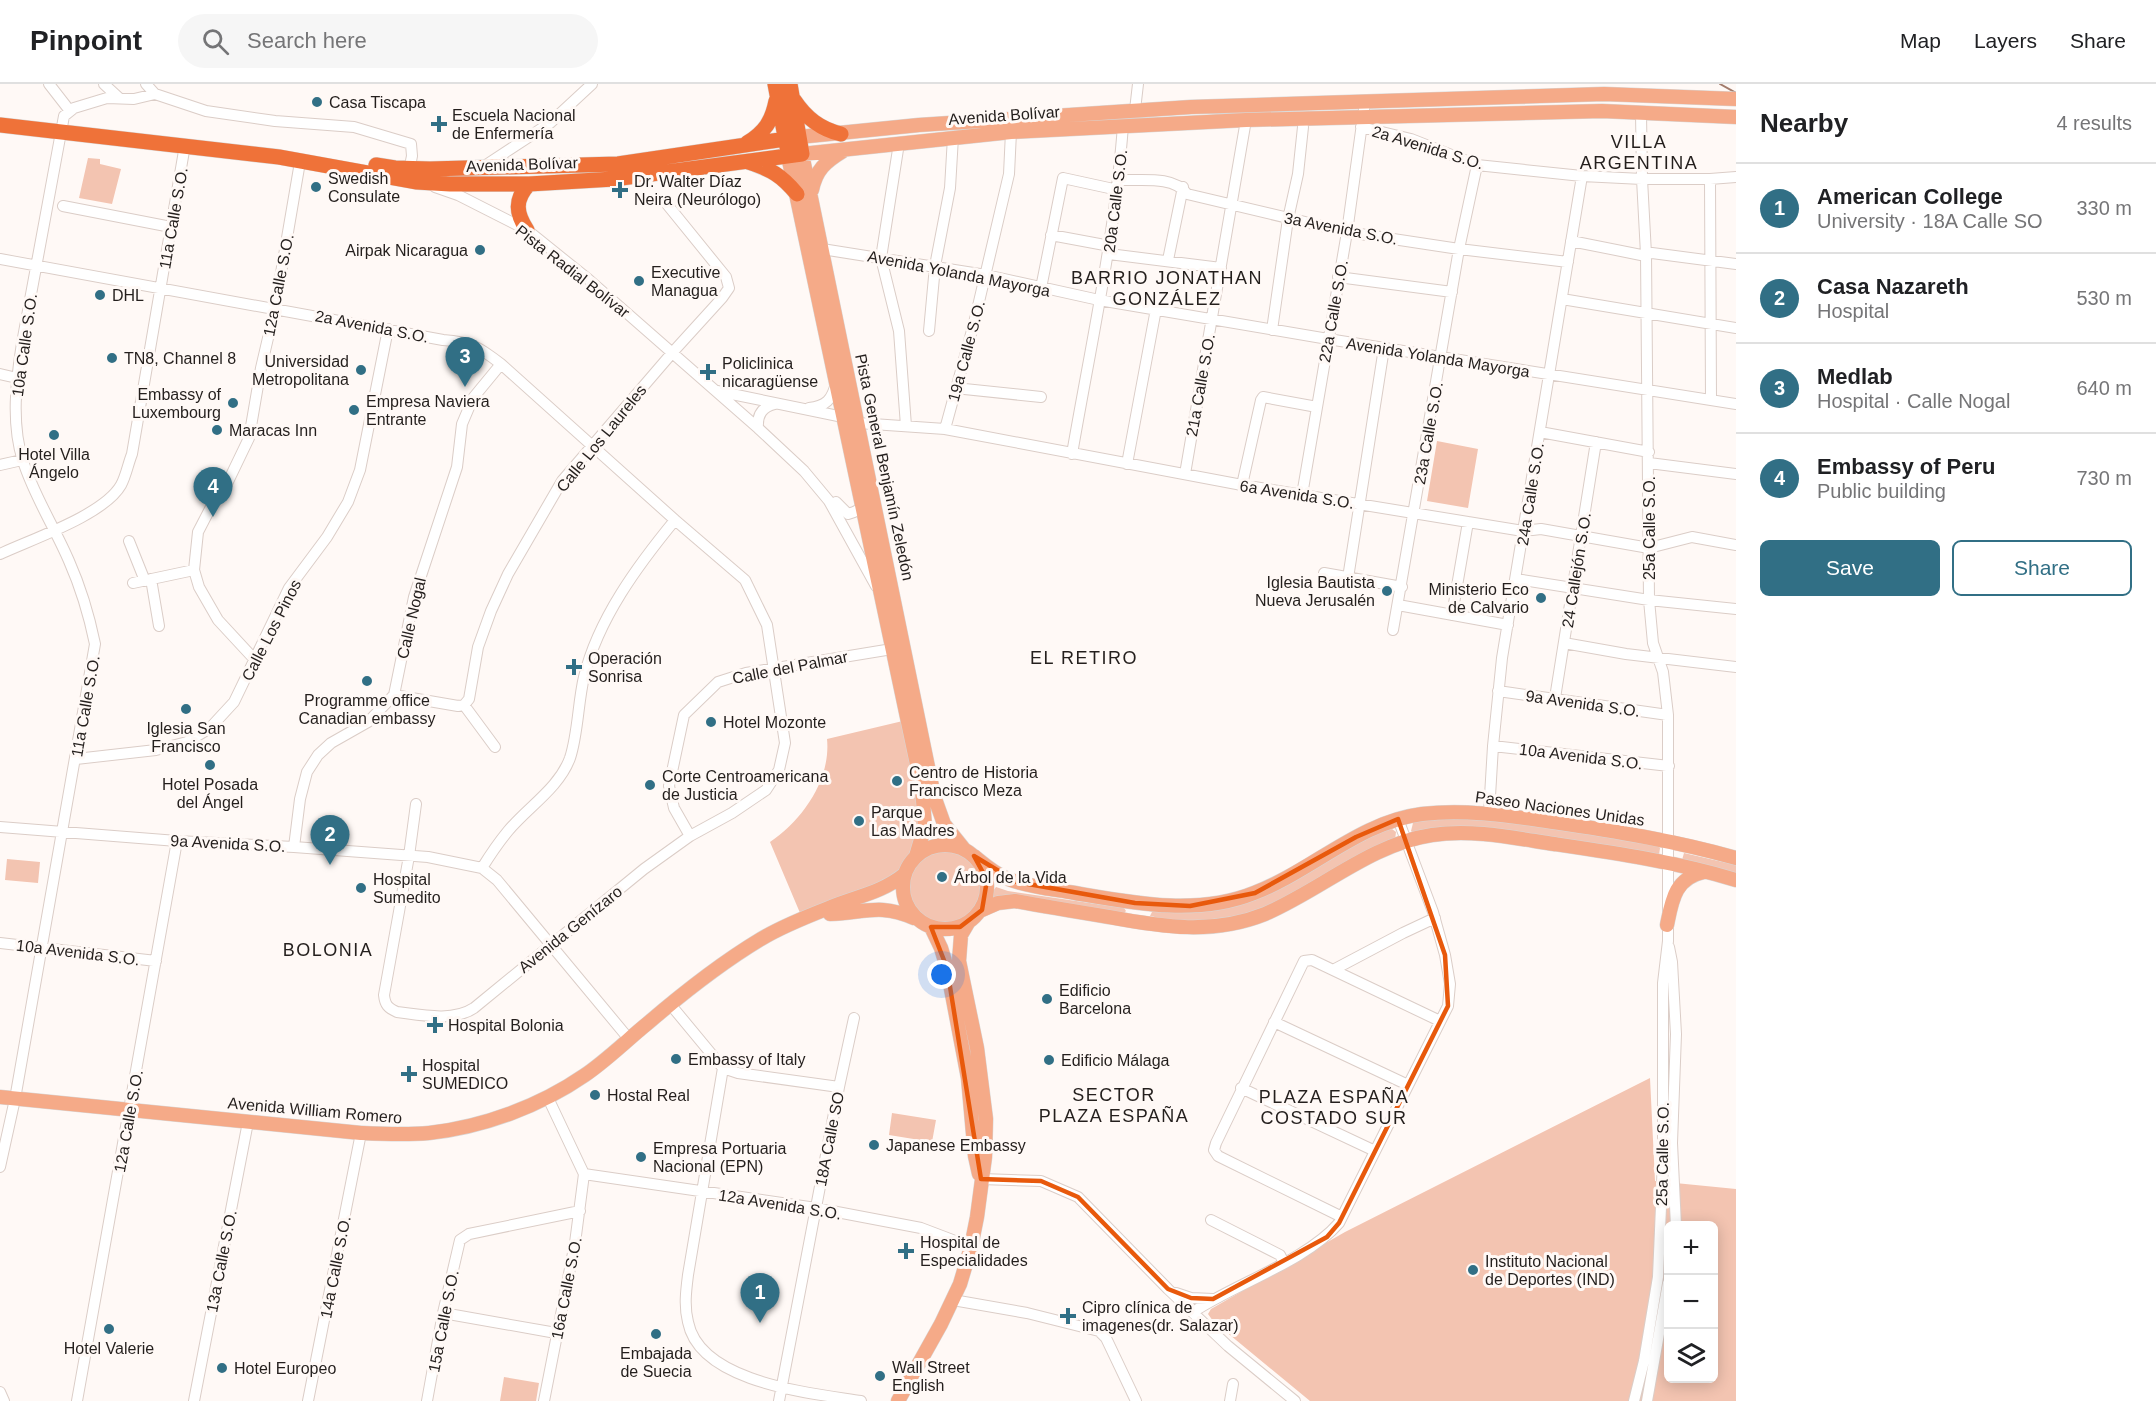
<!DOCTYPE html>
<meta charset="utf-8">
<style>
body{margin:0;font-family:Arial,sans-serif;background:#f6f6f6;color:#202124}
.controls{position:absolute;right:18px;bottom:18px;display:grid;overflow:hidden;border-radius:9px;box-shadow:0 3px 15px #0003}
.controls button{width:54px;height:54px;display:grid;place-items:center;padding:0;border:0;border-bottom:2px solid #e0e0e0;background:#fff;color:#202124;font:30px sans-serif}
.you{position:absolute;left:942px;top:891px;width:21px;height:21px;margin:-15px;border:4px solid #fff;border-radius:50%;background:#1a73e8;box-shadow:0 0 0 9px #1a73e833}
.badge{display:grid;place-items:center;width:39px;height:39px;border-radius:50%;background:#316f85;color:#fff;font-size:20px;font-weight:700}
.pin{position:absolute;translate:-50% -50px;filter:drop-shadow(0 2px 3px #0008)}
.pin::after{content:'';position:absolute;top:32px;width:21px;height:18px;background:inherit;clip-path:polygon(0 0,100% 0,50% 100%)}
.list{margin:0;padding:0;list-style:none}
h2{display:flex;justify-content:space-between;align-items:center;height:78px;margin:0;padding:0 24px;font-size:26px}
h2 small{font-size:20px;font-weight:400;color:#757577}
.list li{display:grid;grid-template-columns:39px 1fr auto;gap:18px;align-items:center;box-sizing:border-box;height:90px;padding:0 24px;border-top:2px solid #e0e0e0}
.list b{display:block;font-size:22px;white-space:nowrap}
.list p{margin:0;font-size:20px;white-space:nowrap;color:#757577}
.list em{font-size:20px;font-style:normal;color:#757577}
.actions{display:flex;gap:12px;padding:18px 24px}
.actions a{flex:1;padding:14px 0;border:2px solid #316f85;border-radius:9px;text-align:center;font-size:21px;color:#316f85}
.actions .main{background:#316f85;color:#fff}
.icon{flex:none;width:33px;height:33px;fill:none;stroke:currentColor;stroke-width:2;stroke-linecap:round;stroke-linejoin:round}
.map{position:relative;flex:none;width:1736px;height:1317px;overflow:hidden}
header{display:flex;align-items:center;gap:36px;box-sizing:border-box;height:84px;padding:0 30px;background:#fff;border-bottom:2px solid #e0e0e0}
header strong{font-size:28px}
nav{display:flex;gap:33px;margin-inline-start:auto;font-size:21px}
.search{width:420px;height:54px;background:#f6f6f6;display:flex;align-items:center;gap:15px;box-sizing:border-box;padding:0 21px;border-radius:33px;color:#757577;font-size:22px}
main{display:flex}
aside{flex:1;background:#fff}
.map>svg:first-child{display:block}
.green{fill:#f3c4b1;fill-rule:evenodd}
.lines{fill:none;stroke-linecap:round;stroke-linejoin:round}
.stream{stroke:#a27b6b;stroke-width:2}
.minor-casing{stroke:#dbcdc7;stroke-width:12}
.major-casing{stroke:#d8d7d6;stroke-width:15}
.highway-casing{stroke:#d8d7d6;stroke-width:16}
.minor{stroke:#fff;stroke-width:10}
.major{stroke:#f5aa88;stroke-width:14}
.highway{stroke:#ef7239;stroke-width:15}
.marked{fill:none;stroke:#e8590c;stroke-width:4.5;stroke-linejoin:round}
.poi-dot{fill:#316f85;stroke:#fff9f6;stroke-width:2}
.labels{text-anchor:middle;stroke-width:6;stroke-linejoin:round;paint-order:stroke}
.poi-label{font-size:16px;fill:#241f1d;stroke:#fff9f6;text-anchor:start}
.street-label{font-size:16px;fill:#241f1d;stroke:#fff9f6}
.neighbourhood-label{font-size:18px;letter-spacing:1.5px;fill:#241f1d;stroke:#fff9f6}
</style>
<header>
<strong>Pinpoint</strong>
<div class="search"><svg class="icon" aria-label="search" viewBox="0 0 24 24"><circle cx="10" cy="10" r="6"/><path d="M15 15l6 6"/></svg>Search here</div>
<nav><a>Map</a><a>Layers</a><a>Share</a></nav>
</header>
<main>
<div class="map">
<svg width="1736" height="1317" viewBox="0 0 1736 1317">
<rect width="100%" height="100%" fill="#fff9f6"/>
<!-- green -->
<path class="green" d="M88,74L100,75V80L121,85L112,120L79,114Z
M1437,357L1478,365L1468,424L1427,417Z
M907,636L922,704L916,772L905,790L803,836L770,758C803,736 831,695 827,655Z
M1476,733L1658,761L1660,764L1659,771L1414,750L1411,747L1413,739C1431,731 1456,734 1476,733Z
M1392,745L1396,748L1395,756L1259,829L1193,841L1150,832L1152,828L1197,827L1353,759L1386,746Z
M909 803a36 36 0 1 1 72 0a36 36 0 1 1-72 0Z
M1684,769L1736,781V794L1682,776Z
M7,775L40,778L38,799L5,796Z
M996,803L1008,807L1124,824L1126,827L1124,829L993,814V807Z
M1650,994L1655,1097L1736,1105V1317H1310L1213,1237L1208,1230L1211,1225L1345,1148ZM1668,1142H1714V1294H1668Z
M892,1029L936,1036L932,1058L889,1051Z
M504,1293L539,1299L536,1317H500Z"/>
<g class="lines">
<!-- stream -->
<path class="stream" d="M1720,0L1736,9"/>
<!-- minor casing -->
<g class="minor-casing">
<path id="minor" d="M49,0L70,27
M104,0L119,14
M146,0L155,10
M1135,26L1138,0
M1361,43L1411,55L1477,81L1582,92L1642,95H1710L1736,93
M899,59L881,174L899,247L906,342
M483,83L550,39L592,0
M1710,95L1711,316
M1119,96C1139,97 1174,91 1187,110L1347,148L1459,165L1568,178
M435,103L458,111L527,146L588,195L758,344L804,387L829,417L876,502
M63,122L171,143
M1051,151L1110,162
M1571,157L1641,171L1652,169L1736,180
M822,165L986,191L1099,216L1328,255L1736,320
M1109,170L1221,184
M0,175L443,256C472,258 479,263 501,280L675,436L745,496L767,541L785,659L779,686L766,706L732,729L690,752L644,785L474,924C453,938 421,931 397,928C388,924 385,921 384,911L409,772L416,720
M1168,176L1183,103
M1338,193L1452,208
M1041,204L1063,94L1118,106
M1562,215L1736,244
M1272,246L1288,135L1298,90L1303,43
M929,247L935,182L950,104L953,53
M0,290L17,294
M955,304L1041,313
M717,307L843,333
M809,324C826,322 832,316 836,299
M858,339L945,345L1242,401L1523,447L1541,445L1649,464L1692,453L1736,461
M758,344C757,331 762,323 775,320
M945,345L974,239L1009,90L1011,48
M1540,348L1649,368
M1072,370C1091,260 1115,152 1123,41
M1649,379L1736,390
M1127,380L1156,225
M0,381L22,376
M1185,390L1246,36
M1242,401L1261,316L1263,313L1317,323
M1302,411L1347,148L1365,18
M836,418L848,430L854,428L863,423
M129,457L145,497
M0,470C32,455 104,431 121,401C126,392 128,380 132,370L185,61
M1324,489L1402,503
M1348,494L1384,264
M151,495L159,542
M1516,495L1649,516L1736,525
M133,499L194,486
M1398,521L1508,541
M1452,531L1468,438
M1393,546L1459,165L1477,81
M1564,559L1626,570L1736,583
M256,577L218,536L199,503L194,486L198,448L212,421L224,406L249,354L261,284L275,224L300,78
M1498,607L1668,631
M394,611L458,622L464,621L469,615L478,563L491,527L508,490L562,397L672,269L722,214L729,204L726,193L666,119
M1555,614L1596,358
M464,621L495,663
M1493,662L1669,682
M76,675L156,666L187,658L210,644L234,618L289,504L327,453L348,418L360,386L388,245
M1489,729L1493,662L1502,574L1582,92
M0,743L177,757L294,763L428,773L482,784L497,796L629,955
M690,752L674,724L669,702L684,631L718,598L746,589L892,565
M294,763L300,715L307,688L318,671L331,659L368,638L394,611L414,513L457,383L462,340L473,314L501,280
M482,784C490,771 499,758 508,747C528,723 559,704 570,674C578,650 578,618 584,593C598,535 638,481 675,436
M0,859L156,877
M1669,863L1672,878L1676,950L1672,1059L1676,1142
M1333,886L1440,937
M670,920L723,984L738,989L839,1003
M1274,938L1408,1001
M723,984L688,1191C686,1207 684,1222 688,1238C700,1299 811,1309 861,1317
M1241,1004L1375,1067
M0,1083L15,1015L95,560C89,531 81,504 69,477C55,444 34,412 23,377C11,340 16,297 22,259L64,32L74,24L107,14L134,15L155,10L206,27L275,37L354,43L411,60L412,72L408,91
M584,1090L816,1124L921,1144L971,1163
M981,1095L1041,1097L1078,1113L1168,1205L1228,1262L1295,1317
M1342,1133L1218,1072L1214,1066L1216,1059L1304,877L1312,876L1333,886L1403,849L1435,834
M1211,1136L1280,1171L1284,1179
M1176,1209L1191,1214L1213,1215
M953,1216L1027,1229L1099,1247L1106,1254L1136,1317
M1193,1228C1237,1199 1306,1177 1339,1139L1448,922L1450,900L1445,871L1433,828L1398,735
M443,1229L556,1249
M0,1308L4,1317
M77,1317L177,757
M194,1317L248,1038
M308,1317L361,1049
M427,1317L443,1229L460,1156L469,1150L580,1127
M544,1317L575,1159L584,1090L548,1014
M779,1317L839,1003L854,934
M1230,1317L1233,1300
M1634,1317L1644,1277L1658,1193L1663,1076V899L1668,857V631L1663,588L1653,559L1649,516L1646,170L1642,95L1641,29
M1647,1317L1668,1199"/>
</g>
<!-- major casing -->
<g class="major-casing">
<path id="major" d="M799,53L919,41L1191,23L1604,10L1736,15
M788,72L922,704L925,742L916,772
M812,106C816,86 825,78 843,67
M903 803a42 42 0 1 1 84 0a42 42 0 1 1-84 0Z
M964,765L944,740L934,712L802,70L1011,48L1246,36L1602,27L1736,33
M974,772C985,781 995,790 1008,795C1029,803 1053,805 1075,809C1133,819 1197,832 1254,809C1312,787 1359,738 1422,730C1467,725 1509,732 1553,738C1615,747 1676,757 1736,774
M982,826L998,819L1015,817C1047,823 1078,828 1109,833C1163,843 1213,851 1265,830C1321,806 1371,760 1432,751C1473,745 1514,754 1554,760C1615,769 1677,778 1736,796
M830,830C865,829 879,819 914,834
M1667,841C1672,816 1675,794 1704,788
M931,843L941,864L947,884L968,994L975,1072L979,1090
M0,1013L361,1049C384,1050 406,1051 429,1049C484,1043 540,1022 585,991C607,976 627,956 648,939C683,909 721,879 761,855C782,842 808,832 831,823C858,812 881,809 905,790
M898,1317L941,1240L960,1200L971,1163L977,1133L985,1073L986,1035L977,964L959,877L961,851L968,839"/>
</g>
<!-- highway casing -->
<g class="highway-casing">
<path id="highway" d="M775,0L787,63
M794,16C806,34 820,45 841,50
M0,41L279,73L417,98L450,100H529L614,95L802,70L790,0
M747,59C765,48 772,37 776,17
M748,78C772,86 781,91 797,110
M376,81L395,84L430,85L618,80L799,53
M527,146C516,129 514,116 529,100"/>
</g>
<!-- minor -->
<use href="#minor" class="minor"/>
<!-- major -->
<use href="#major" class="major"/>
<!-- highway -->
<use href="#highway" class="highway"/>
</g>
<!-- marked area -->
<path class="marked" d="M1398,735L1445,871L1448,922L1339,1139L1327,1153L1213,1215L1191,1214L1168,1205L1078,1113L1041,1097L981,1095L947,884L931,843H960L982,826L987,796L974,772L1017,798L1135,819L1190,822L1255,809L1356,753Z"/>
<!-- markers -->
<g class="poi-dot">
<circle cx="317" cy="18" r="6"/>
<path d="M436 31h6v6h6v6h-6v6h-6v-6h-6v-6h6z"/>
<circle cx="316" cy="103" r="6"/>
<path d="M617 97h6v6h6v6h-6v6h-6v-6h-6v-6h6z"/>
<circle cx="480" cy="166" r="6"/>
<circle cx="639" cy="197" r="6"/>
<circle cx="100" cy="211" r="6"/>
<circle cx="112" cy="274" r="6"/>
<circle cx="361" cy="286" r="6"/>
<path d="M705 279h6v6h6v6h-6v6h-6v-6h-6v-6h6z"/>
<circle cx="233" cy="319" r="6"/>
<circle cx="354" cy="326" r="6"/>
<circle cx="217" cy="346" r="6"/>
<circle cx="54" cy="351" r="6"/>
<circle cx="1387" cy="507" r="6"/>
<circle cx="1541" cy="514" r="6"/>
<path d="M571 574h6v6h6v6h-6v6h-6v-6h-6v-6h6z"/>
<circle cx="367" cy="597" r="6"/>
<circle cx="186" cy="625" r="6"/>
<circle cx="711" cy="638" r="6"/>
<circle cx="210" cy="681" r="6"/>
<circle cx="897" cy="697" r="6"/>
<circle cx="650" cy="701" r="6"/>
<circle cx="859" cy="737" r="6"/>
<circle cx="942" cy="793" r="6"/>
<circle cx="361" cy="804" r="6"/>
<circle cx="1047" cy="915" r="6"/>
<path d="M432 932h6v6h6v6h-6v6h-6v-6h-6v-6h6z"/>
<circle cx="676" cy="975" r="6"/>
<circle cx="1049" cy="976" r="6"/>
<path d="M406 981h6v6h6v6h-6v6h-6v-6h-6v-6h6z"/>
<circle cx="595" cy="1011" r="6"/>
<circle cx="874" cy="1061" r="6"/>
<circle cx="641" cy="1073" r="6"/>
<path d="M903 1158h6v6h6v6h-6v6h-6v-6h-6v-6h6z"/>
<circle cx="1473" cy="1186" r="6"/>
<path d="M1065 1223h6v6h6v6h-6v6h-6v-6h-6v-6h6z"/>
<circle cx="109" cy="1245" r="6"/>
<circle cx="656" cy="1250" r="6"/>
<circle cx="222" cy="1284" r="6"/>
<circle cx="880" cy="1292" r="6"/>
</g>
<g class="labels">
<!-- poi labels -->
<g class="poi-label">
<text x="329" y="24">Casa Tiscapa</text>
<text x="452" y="37">Escuela Nacional<tspan x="452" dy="18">de Enfermería</tspan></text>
<text x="328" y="100">Swedish<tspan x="328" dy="18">Consulate</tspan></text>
<text x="634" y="103">Dr. Walter Díaz<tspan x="634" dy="18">Neira (Neurólogo)</tspan></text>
<text x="468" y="172" text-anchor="end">Airpak Nicaragua</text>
<text x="651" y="194">Executive<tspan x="651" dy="18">Managua</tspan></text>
<text x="112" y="217">DHL</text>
<text x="124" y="280">TN8, Channel 8</text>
<text x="349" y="283" text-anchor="end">Universidad<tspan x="349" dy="18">Metropolitana</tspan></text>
<text x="722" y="285">Policlinica<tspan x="722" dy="18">nicaragüense</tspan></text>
<text x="221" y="316" text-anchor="end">Embassy of<tspan x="221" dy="18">Luxembourg</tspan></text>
<text x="366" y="323">Empresa Naviera<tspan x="366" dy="18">Entrante</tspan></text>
<text x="229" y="352">Maracas Inn</text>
<text x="54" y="376" text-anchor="middle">Hotel Villa<tspan x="54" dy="18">Ángelo</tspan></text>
<text x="1375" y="504" text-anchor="end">Iglesia Bautista<tspan x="1375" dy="18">Nueva Jerusalén</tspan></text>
<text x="1529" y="511" text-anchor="end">Ministerio Eco<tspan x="1529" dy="18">de Calvario</tspan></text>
<text x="588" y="580">Operación<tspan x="588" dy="18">Sonrisa</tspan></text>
<text x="367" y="622" text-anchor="middle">Programme office<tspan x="367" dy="18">Canadian embassy</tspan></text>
<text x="723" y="644">Hotel Mozonte</text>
<text x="186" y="650" text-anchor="middle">Iglesia San<tspan x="186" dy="18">Francisco</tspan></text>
<text x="909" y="694">Centro de Historia<tspan x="909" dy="18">Francisco Meza</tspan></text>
<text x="662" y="698">Corte Centroamericana<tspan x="662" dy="18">de Justicia</tspan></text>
<text x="210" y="706" text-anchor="middle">Hotel Posada<tspan x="210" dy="18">del Ángel</tspan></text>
<text x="871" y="734">Parque<tspan x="871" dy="18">Las Madres</tspan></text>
<text x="954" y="799">Árbol de la Vida</text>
<text x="373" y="801">Hospital<tspan x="373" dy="18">Sumedito</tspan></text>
<text x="1059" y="912">Edificio<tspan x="1059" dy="18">Barcelona</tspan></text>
<text x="448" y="947">Hospital Bolonia</text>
<text x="688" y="981">Embassy of Italy</text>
<text x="1061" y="982">Edificio Málaga</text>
<text x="422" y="987">Hospital<tspan x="422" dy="18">SUMEDICO</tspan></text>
<text x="607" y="1017">Hostal Real</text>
<text x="886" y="1067">Japanese Embassy</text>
<text x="653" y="1070">Empresa Portuaria<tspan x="653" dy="18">Nacional (EPN)</tspan></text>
<text x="920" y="1164">Hospital de<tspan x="920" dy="18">Especialidades</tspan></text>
<text x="1485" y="1183">Instituto Nacional<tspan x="1485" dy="18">de Deportes (IND)</tspan></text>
<text x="1082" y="1229">Cipro clínica de<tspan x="1082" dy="18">imagenes(dr. Salazar)</tspan></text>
<text x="109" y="1270" text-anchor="middle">Hotel Valerie</text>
<text x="656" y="1275" text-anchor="middle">Embajada<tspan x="656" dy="18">de Suecia</tspan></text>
<text x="892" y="1289">Wall Street<tspan x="892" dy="18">English</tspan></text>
<text x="234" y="1290">Hotel Europeo</text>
</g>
<!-- street labels -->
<g class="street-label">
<text transform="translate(1004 31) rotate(-4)" y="6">Avenida Bolívar</text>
<text transform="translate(1428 63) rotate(17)" y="6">2a Avenida S.O.</text>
<text transform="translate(522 80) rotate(-2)" y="6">Avenida Bolívar</text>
<text transform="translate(1115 117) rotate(-83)" y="6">20a Calle S.O.</text>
<text transform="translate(173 134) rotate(-80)" y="6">11a Calle S.O.</text>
<text transform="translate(1341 144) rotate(11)" y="6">3a Avenida S.O.</text>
<text transform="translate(573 187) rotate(38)" y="6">Pista Radial Bolívar</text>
<text transform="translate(959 189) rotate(11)" y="6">Avenida Yolanda Mayorga</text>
<text transform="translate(278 201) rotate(-79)" y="6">12a Calle S.O.</text>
<text transform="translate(1333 227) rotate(-80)" y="6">22a Calle S.O.</text>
<text transform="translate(372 242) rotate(11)" y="6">2a Avenida S.O.</text>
<text transform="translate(24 261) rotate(-82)" y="6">10a Calle S.O.</text>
<text transform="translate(966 267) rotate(-75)" y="6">19a Calle S.O.</text>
<text transform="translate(1438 273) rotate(9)" y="6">Avenida Yolanda Mayorga</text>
<text transform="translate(1200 301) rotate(-80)" y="6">21a Calle S.O.</text>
<text transform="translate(1428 349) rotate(-80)" y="6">23a Calle S.O.</text>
<text transform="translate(601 354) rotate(-51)" y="6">Calle Los Laureles</text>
<text transform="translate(885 383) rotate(78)" y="6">Pista General Benjamín Zeledón</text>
<text transform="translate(1297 410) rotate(9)" y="6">6a Avenida S.O.</text>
<text transform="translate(1530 410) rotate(-81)" y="6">24a Calle S.O.</text>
<text transform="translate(1649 444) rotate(-90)" y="6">25a Calle S.O.</text>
<text transform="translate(1576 486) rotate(-81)" y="6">24 Callejón S.O.</text>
<text transform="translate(411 534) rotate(-77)" y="6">Calle Nogal</text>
<text transform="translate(271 546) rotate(-63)" y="6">Calle Los Pinos</text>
<text transform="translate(790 583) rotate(-11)" y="6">Calle del Palmar</text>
<text transform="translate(1583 619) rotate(8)" y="6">9a Avenida S.O.</text>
<text transform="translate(85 622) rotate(-80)" y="6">11a Calle S.O.</text>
<text transform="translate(1581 672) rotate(7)" y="6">10a Avenida S.O.</text>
<text transform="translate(1560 724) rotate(8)" y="6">Paseo Naciones Unidas</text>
<text transform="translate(228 759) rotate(3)" y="6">9a Avenida S.O.</text>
<text transform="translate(570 845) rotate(-39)" y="6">Avenida Genízaro</text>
<text transform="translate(78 868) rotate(7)" y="6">10a Avenida S.O.</text>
<text transform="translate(315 1026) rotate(5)" y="6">Avenida William Romero</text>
<text transform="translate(128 1037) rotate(-80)" y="6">12a Calle S.O.</text>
<text transform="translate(829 1055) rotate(-79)" y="6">18A Calle SO</text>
<text transform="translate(1662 1070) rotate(-89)" y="6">25a Calle S.O.</text>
<text transform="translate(780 1120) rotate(9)" y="6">12a Avenida S.O.</text>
<text transform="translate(221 1177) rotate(-79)" y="6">13a Calle S.O.</text>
<text transform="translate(335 1183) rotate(-79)" y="6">14a Calle S.O.</text>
<text transform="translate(566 1204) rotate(-79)" y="6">16a Calle S.O.</text>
<text transform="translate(443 1237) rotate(-79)" y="6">15a Calle S.O.</text>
</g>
<!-- neighbourhood labels -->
<g class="neighbourhood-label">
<text x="1639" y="64">VILLA<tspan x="1639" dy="21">ARGENTINA</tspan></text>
<text x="1167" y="200">BARRIO JONATHAN<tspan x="1167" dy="21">GONZÁLEZ</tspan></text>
<text x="1084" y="580">EL RETIRO</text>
<text x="328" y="872">BOLONIA</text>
<text x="1114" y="1017">SECTOR<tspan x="1114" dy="21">PLAZA ESPAÑA</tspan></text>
<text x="1334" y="1019">PLAZA ESPAÑA<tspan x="1334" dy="21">COSTADO SUR</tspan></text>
</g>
</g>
</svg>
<div class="controls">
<button>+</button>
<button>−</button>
<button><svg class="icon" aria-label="layers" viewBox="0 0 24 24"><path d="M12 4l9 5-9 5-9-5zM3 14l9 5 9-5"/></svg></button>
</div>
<div class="you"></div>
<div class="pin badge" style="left:760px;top:1239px">1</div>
<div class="pin badge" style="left:330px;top:781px">2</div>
<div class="pin badge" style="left:465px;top:303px">3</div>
<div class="pin badge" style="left:213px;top:433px">4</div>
</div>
<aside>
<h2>Nearby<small>4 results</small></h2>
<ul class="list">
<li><span class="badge">1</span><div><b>American College</b><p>University · 18A Calle SO</p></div><em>330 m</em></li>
<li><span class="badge">2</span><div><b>Casa Nazareth</b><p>Hospital</p></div><em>530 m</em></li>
<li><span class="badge">3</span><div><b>Medlab</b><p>Hospital · Calle Nogal</p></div><em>640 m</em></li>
<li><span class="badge">4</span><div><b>Embassy of Peru</b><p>Public building</p></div><em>730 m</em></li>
</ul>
<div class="actions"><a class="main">Save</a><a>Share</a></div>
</aside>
</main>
